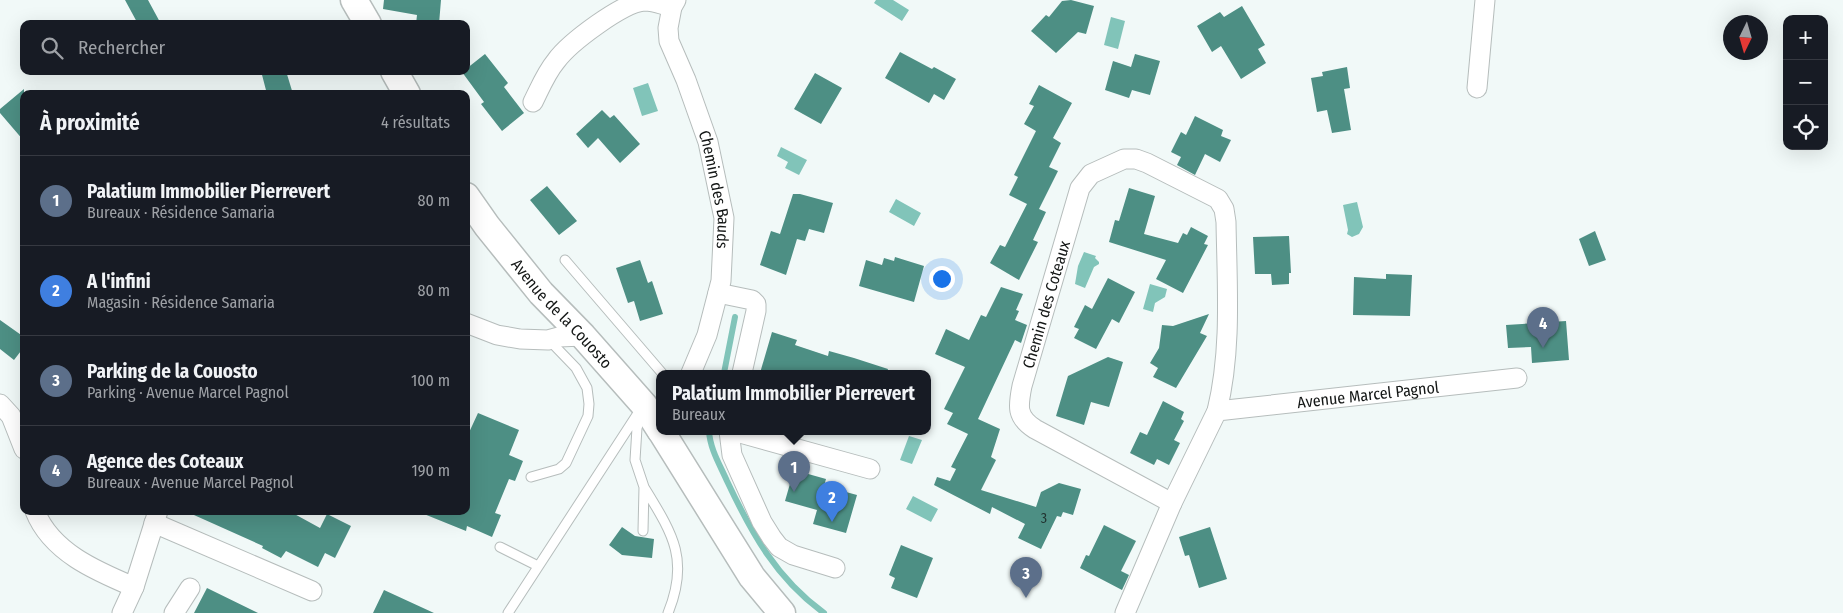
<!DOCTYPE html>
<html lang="fr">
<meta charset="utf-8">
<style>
body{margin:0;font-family:"Fira Sans Condensed",sans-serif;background:#20242c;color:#f1f3f6}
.controls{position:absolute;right:15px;top:15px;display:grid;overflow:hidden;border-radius:10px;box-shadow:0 5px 20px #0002}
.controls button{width:45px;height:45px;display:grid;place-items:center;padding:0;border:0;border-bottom:1px solid #363941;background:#171b24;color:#f1f3f6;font:25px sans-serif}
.compass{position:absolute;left:1723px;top:15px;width:45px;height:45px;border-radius:50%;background:#171b24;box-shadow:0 5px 20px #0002;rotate:185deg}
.you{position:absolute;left:941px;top:278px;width:18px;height:18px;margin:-12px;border:4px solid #fff;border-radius:50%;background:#1a73e8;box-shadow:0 0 0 8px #1a73e833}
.badge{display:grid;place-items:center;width:32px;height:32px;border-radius:50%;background:#c595c3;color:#fff;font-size:16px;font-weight:700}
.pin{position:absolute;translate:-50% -41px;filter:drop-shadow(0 1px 2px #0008)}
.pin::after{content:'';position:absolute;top:26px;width:18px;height:15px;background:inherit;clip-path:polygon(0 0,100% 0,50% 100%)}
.popup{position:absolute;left:656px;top:370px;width:275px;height:65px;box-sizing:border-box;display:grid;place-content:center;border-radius:10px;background:#171b24;filter:drop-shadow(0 1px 4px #0005);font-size:16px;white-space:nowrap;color:#9ea1a6}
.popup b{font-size:19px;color:#f1f3f6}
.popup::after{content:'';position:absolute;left:50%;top:100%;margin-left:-10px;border:10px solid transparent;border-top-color:#171b24}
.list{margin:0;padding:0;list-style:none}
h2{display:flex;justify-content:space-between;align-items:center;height:65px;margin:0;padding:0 20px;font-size:21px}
h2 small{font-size:16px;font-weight:400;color:#9ea1a6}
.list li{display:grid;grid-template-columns:32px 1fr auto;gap:15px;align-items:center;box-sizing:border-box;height:90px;padding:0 20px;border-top:1px solid #363941}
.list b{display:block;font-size:19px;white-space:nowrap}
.list p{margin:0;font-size:16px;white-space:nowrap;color:#9ea1a6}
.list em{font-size:16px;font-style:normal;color:#9ea1a6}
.icon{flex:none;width:28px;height:28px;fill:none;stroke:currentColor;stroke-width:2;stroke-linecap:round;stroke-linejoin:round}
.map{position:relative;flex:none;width:1843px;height:613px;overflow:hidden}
.search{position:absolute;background:#171b24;box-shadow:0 5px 20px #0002;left:20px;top:20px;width:450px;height:55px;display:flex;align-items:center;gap:12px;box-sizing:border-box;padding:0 18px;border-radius:10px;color:#9ea1a6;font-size:19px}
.panel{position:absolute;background:#171b24;box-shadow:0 5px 20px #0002;left:20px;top:90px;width:450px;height:425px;border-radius:10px}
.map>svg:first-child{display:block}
.water{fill:#81c4b9}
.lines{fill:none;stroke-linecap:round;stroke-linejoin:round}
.stream{stroke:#81c4b9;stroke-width:6}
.building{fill:#4d8f84}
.lane-casing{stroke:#b6bdbc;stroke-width:11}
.street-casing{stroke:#b6bdbc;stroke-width:21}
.secondary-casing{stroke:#b6bdbc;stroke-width:29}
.lane{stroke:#fff;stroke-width:9}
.street{stroke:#fff;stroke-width:19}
.secondary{stroke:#fff;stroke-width:26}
.labels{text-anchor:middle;stroke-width:4;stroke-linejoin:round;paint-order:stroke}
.number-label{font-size:14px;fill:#223431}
.street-label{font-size:16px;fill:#131615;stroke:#fff}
</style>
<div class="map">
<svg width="1843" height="613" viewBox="0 0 1843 613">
<rect width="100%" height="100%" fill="#f1f9f8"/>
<!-- water -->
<path class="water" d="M876,0H893L909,10L902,21L874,3Z
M1111,17L1125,21L1118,49L1104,45Z
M648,83L658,111L642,116L633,88Z
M781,147L807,160L799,175L785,168L788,162L777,156Z
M896,199L921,213L914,226L889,212Z
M1357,202L1363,227L1359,234L1352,237L1347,234L1348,230L1343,205Z
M1084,252L1096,256L1095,258L1099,262V264L1094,267L1085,288L1075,284L1078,266Z
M1150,284L1167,289L1165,297L1155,303L1153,312L1143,309Z
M909,436L922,440L912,464L900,460Z
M913,496L938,509L931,522L906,509Z"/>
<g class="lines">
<!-- stream -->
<path class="stream" d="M724,373L735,317
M709,431C710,449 720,465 727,481C752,534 776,578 824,613"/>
</g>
<!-- building -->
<path class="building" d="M125,0H148L161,24H138Z
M384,0H441L439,24H416L417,15L383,9Z
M1071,0L1094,6L1086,34L1078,32L1056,53L1031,31L1046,15L1049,17L1062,1Z
M1242,6L1265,45L1258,49L1266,63L1241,79L1221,46L1212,52L1197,26L1220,12L1224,17Z
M900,52L932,69L934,67L956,79L944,100L934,94L929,103L885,78Z
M485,54L508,83L504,87L524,113L502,131L481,104L484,102L462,72L466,71V69Z
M1135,54L1160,61L1150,95L1132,90L1129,98L1105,90L1113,61L1131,67Z
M1347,67L1350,88L1344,89L1351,130L1332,133L1327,110L1317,112L1311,78L1323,76L1322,72Z
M261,71H286L293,94H267Z
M815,73L842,88L821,124L794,109Z
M1039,85L1072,103L1053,138L1061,143L1049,167L1058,171L1039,209L1046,212L1033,240L1038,242L1019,280L990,263L1000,245L1005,247L1027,204L1009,195L1018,177L1014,175L1036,131L1024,124L1034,106L1029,104Z
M24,89V141L0,113V109Z
M602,110L610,118L614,115L640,144L620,163L598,138L588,148L576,134Z
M1195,116L1223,130L1221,136L1231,140L1220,162L1205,154L1195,175L1177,165L1181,157L1171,152L1181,132L1186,135Z
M547,186L577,221L559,235L530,200Z
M1129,188L1155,196L1144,234L1178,243L1183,233L1187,235L1191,227L1208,236L1204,244L1208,245L1183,293L1156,279L1166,260L1109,242L1115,220L1119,221Z
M793,194H800L833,203L824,233L809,229L805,241L797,239L786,275L760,265L771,231L780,234Z
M1595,231L1606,260L1589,266L1579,239Z
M1289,236L1291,273H1289V284L1272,285L1271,274H1255L1253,237Z
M895,257L924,266L914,302L859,286L866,260L882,265L884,258L894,261Z
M640,260L648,283L652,281L663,314L640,321L634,301L628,303L616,268Z
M1386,274L1412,275L1410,316L1353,315L1354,277L1386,279Z
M1108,278L1135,292L1119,323L1112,319L1096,349L1074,338L1079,329L1074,327L1085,305L1092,309Z
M1001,287L1023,294L1016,310L1019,311L1015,320L1027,325L1021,343L1015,340L978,419L1000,429L991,457L996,460L981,490L1036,507L1041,492L1059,483L1081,489L1073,515L1063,512L1061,517L1057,516L1041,549L1018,538L1025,524L992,507L990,514L934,485L937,477L950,481L956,469L951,467L968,434L947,424L953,413L944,409L965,367L935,354L946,329L969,340L981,315L986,317Z
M1209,314L1200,333L1207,336L1176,388L1153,377L1158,368L1150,363L1159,348L1162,325L1173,326Z
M0,320L24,337V347L14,360L0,349Z
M1566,321L1569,360L1532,363L1531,347L1508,348L1506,325Z
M772,332L797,340L795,345L828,356L829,351L854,358L888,369L887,373H760Z
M1108,357L1123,362L1109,407L1091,402L1084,425L1056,416L1068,376Z
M1163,401L1184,412L1181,419L1184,421L1174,440L1180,443L1169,465L1157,459L1154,465L1130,453L1140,432L1147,435Z
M478,413L519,430L509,455L523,461L515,481L509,479L495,513L501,515L492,537L467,526L466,531L419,512L466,511V439Z
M794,470L826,479L824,486L857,495L846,533L813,524L817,510L785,501Z
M185,511H289L320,528L327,514L351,526L335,558L325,553L318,567L286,551L281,558L262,548L263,546Z
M1104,525L1136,541L1121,571L1129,575L1122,590L1080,568L1086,555L1089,556Z
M622,527L635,536L654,539L652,558L622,555L609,545Z
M1210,527L1227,579L1199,588L1189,555L1185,556L1179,537Z
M901,545L933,558L917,598L891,588L895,578L889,575Z
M207,588L258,613H194Z
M384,590L434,613H373Z"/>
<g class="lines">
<!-- lane casing -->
<g class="lane-casing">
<path id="lane" d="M565,260L662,373
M642,413L637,428L635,460L644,487L643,531
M531,477L559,469L566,463L588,416L589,404L587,388L576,368L549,340
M644,487C672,533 690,559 668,613
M500,547L538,566
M508,613L642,407"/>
</g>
<!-- street casing -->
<g class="street-casing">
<g id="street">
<path id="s1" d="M676,0L672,7L668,28L669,41L686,80L708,142L724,218L721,281L707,335L691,373"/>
<path d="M1477,88L1485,0"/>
<path d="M533,102C540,88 546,73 556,61C569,43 623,2 645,1C654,1 663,5 672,7"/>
<path d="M718,293L752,300L756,304V311L742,373"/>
<path d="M466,323L497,335L520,339L548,340L559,337L583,336"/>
<path d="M0,404L11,416L24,449"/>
<path d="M729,431L732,455L762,522L772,538L779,547L793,555L835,568"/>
<path d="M733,431L870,469"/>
<path id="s2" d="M1172,503L1035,429C1016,417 1018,406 1022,386L1080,188L1091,174L1124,159H1136L1147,163L1218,199L1224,209L1226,222C1227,285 1232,350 1217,411"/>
<path d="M35,511C51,552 96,571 134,587"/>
<path d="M154,523L312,591"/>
<path d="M122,613L134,587L158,511"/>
<path d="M174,613L190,588"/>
<path id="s3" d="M1125,613L1172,503L1217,411L1517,378"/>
</g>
</g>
<!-- secondary casing -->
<g class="secondary-casing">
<g id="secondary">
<path d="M354,0L368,24"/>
<path d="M394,71L407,94"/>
<path id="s4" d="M466,196L487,226L541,293L583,336L644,405L660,430"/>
<path d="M661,431L752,577L782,613"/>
</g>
</g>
<!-- lane -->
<use href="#lane" class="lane"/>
<!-- street -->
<use href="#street" class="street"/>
<!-- secondary -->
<use href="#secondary" class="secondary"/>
</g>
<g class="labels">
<!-- number labels -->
<g class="number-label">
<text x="1044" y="523">3</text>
</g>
<!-- street labels -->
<g class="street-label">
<text dy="6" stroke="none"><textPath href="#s1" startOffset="199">Chemin des Bauds</textPath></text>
<text dy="6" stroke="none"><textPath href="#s2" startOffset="290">Chemin des Coteaux</textPath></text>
<text dy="6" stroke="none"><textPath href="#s4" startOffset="152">Avenue de la Couosto</textPath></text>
<text dy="6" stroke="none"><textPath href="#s3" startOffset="374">Avenue Marcel Pagnol</textPath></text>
</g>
</g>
</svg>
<div class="controls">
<button>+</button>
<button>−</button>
<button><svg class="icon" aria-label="locate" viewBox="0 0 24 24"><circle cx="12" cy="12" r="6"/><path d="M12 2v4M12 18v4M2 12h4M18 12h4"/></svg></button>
</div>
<svg class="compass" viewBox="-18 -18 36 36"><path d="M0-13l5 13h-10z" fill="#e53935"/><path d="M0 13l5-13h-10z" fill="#9ea1a6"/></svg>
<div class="you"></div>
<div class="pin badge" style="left:794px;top:492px;background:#5c6f8a">1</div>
<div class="popup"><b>Palatium Immobilier Pierrevert</b>Bureaux</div>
<div class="pin badge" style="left:832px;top:522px;background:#3f7fe0">2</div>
<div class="pin badge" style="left:1026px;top:598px;background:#5c6f8a">3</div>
<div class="pin badge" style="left:1543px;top:348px;background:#5c6f8a">4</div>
<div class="search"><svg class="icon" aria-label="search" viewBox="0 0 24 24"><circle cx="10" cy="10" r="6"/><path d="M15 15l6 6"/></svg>Rechercher</div>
<section class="panel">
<h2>À proximité<small>4 résultats</small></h2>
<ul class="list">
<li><span class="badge" style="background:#5c6f8a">1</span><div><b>Palatium Immobilier Pierrevert</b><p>Bureaux · Résidence Samaria</p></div><em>80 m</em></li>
<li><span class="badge" style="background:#3f7fe0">2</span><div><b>A l'infini</b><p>Magasin · Résidence Samaria</p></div><em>80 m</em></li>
<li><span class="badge" style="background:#5c6f8a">3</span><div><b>Parking de la Couosto</b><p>Parking · Avenue Marcel Pagnol</p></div><em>100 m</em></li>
<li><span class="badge" style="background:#5c6f8a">4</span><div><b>Agence des Coteaux</b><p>Bureaux · Avenue Marcel Pagnol</p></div><em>190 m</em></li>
</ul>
</section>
</div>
